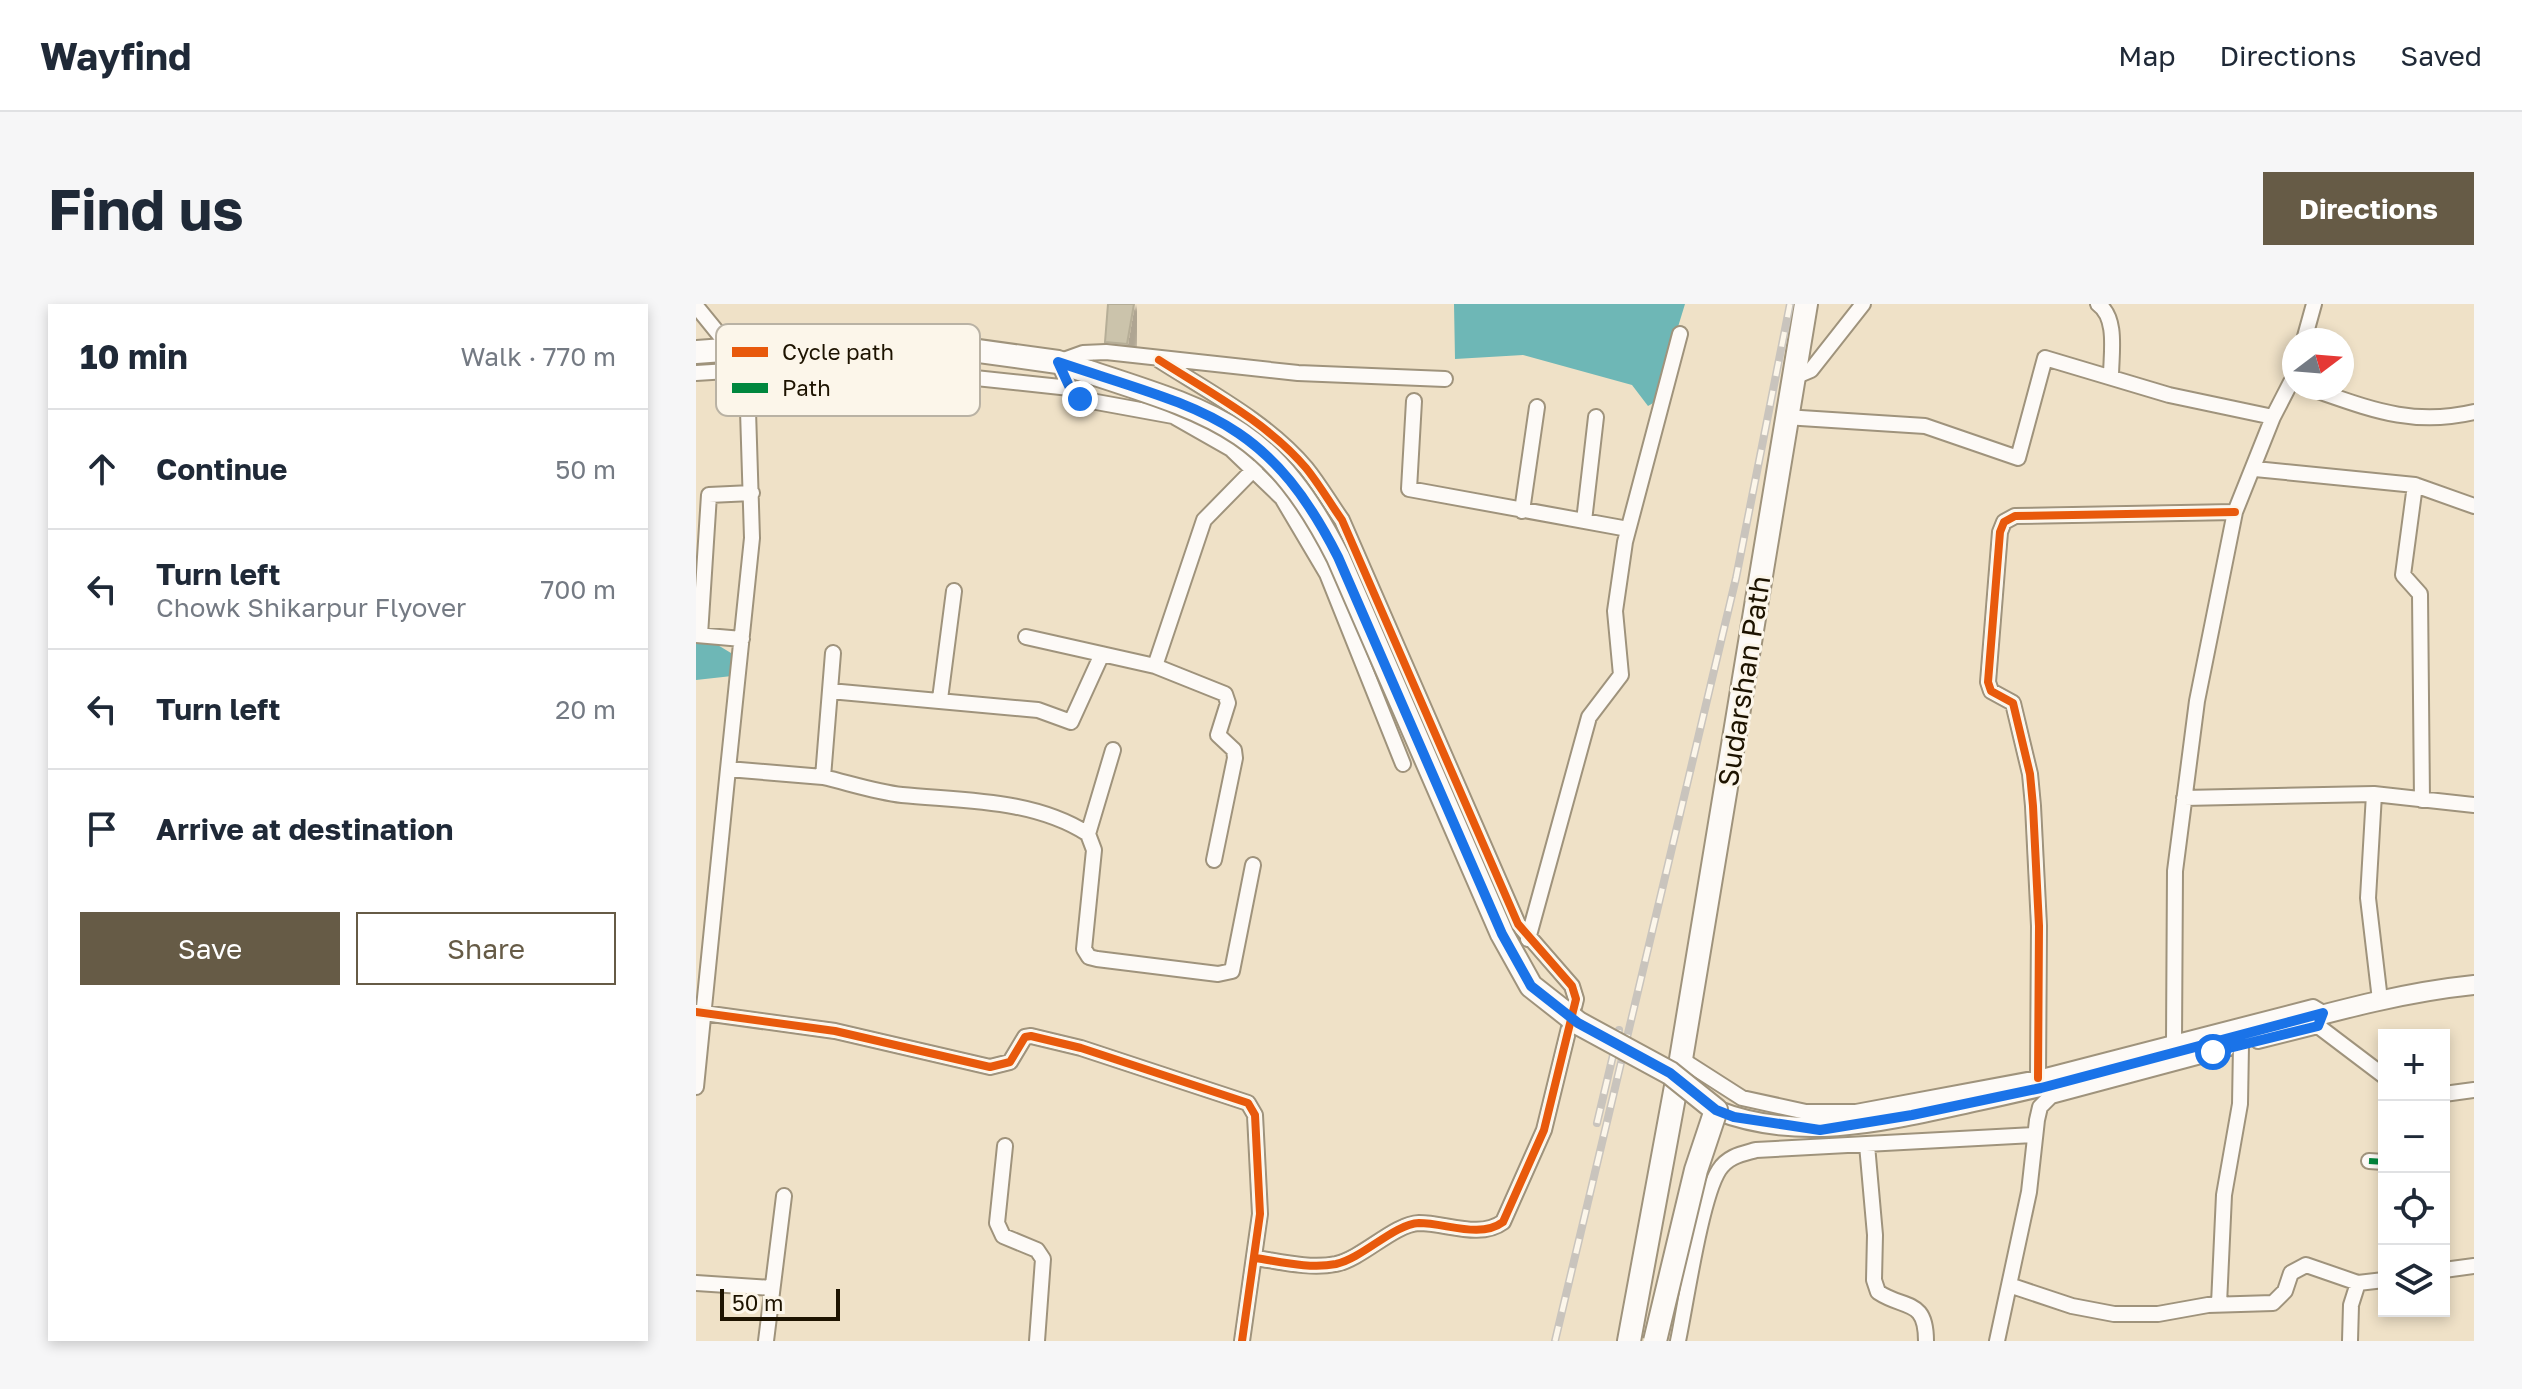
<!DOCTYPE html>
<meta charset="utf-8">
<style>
body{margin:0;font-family:"Golos Text",sans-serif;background:#f6f6f7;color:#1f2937}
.controls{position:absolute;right:24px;bottom:24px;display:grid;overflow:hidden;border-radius:0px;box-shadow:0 4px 12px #0003}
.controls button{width:72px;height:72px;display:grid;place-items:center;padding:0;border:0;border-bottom:2px solid #e0e1e3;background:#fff;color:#1f2937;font:40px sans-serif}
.compass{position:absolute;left:1586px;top:24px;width:72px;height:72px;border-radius:50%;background:#fff;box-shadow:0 4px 12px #0003;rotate:74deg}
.scale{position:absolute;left:24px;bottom:20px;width:120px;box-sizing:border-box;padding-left:8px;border:4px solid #1d1300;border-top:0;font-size:22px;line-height:28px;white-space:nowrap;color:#1d1300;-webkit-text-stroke:6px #fcf6ea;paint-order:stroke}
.stop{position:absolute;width:24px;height:24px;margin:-18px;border:6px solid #1a73e8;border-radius:50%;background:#fff}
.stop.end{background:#1a73e8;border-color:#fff;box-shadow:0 2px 8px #0008}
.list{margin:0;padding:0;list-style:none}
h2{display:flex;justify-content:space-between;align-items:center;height:104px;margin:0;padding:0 32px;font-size:34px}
h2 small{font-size:26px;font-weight:400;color:#747a83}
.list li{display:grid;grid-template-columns:52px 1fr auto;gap:24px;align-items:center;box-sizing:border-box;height:120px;padding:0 32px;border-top:2px solid #e0e1e3}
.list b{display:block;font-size:30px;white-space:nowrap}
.list p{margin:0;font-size:26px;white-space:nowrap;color:#747a83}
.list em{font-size:26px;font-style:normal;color:#747a83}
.actions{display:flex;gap:16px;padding:24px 32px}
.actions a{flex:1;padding:18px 0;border:2px solid #665b46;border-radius:0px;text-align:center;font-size:28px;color:#665b46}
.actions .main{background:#665b46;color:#fff}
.icon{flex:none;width:44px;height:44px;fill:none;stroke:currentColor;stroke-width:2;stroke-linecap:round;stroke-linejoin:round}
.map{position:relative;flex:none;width:1778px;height:1037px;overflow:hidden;border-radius:0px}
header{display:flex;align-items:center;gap:48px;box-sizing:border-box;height:112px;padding:0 40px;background:#fff;border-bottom:2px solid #e0e1e3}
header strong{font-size:38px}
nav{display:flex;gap:44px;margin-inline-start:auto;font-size:28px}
.intro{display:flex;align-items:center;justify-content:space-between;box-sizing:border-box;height:192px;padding:0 48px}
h1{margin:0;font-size:56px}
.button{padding:20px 36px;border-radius:0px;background:#665b46;color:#fff;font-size:28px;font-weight:700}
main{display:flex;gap:48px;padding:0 48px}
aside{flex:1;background:#fff;border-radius:0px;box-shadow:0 4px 12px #0003}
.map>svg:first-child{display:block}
.water{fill:#6eb7b6}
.building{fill:#cbc3ab;stroke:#b6ae97;stroke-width:2;filter:url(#shadow)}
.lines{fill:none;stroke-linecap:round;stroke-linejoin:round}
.minor-casing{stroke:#9f937c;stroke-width:18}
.tertiary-casing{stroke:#9f937c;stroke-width:22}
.secondary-casing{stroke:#9f937c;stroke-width:26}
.minor{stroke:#fdfaf7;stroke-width:14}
.tertiary{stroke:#fdfaf7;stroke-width:18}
.secondary{stroke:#fdfaf7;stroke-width:22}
.rail-casing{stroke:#c9c4bd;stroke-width:8}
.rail{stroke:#fcf6ea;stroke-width:5;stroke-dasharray:15;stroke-linecap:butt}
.secondary-bridge-casing{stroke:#9f937c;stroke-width:26;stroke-linecap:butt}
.secondary-bridge{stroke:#fdfaf7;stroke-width:22}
.quiet{stroke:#00873e;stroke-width:6;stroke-dasharray:12 6;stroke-linecap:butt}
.cycleway-casing{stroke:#fcf6ea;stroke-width:13}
.cycleway{stroke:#e8590c;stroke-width:8}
.route{stroke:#1a73e8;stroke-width:10}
.labels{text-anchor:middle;stroke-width:6;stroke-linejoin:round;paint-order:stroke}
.street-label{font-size:28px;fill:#1d1300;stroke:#fcf6ea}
.key{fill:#fcf6ea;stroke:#b9b2a4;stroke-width:2}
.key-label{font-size:22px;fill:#1d1300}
</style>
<header>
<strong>Wayfind</strong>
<nav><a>Map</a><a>Directions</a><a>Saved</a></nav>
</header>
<div class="intro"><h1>Find us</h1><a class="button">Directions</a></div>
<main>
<aside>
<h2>10 min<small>Walk · 770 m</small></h2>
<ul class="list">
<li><svg class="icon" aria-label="ahead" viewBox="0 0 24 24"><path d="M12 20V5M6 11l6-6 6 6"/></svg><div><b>Continue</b></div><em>50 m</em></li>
<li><svg class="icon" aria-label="left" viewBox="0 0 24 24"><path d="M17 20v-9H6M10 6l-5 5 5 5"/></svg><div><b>Turn left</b><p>Chowk Shikarpur Flyover</p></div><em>700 m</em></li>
<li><svg class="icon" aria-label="left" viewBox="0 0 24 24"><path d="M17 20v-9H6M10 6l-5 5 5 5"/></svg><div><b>Turn left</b></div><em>20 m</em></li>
<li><svg class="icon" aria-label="arrive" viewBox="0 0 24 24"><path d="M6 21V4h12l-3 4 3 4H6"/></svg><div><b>Arrive at destination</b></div></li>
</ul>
<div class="actions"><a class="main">Save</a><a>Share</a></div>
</aside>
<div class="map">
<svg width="1778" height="1037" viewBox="0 0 1778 1037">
<defs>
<filter id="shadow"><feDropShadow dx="9" dy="5" stdDeviation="2" flood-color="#0004"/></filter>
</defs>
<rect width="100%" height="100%" fill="#efe1c7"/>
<!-- water -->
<path class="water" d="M758,0H989L959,98L952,102L936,81L827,51L759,55Z
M15,337L35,349L36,372L0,376V338Z"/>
<!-- building -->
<path class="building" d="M412,0H438L431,40L409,38Z"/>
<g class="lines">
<!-- minor casing -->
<g class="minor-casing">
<path id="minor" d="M1402,0C1422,14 1415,50 1415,73
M0,2L35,45
M1608,36L1618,0
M463,56C513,88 571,118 610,164C623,180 634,199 646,216L822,620L876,682L880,695L848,826L807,918C784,935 750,919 723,919C698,920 667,954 640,960C614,965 586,958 560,954
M0,69L147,60L374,84
M1096,74L1115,66L1167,0
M1613,84C1672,104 1715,123 1778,108
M718,97L713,185L932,225
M1089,113L1229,122L1322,154L1349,54L1473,91L1577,113
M1559,165L1719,181L1778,202
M1719,181L1707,271L1724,290L1726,496
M826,207L841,103
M888,217L900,113
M0,331L46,335
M4,331L13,191L56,189
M330,333L459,362L529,390L532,399L522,431L538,446L539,454L518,556
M459,362L508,216L559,164
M134,387L342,406L375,418L406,350
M244,395L258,287
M707,460L631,270L586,194L535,145L477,112L384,95L374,84L362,58L387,49L410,48L602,69L749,75
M32,465L56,234L50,43
M127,473C153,479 180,488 206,491C268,497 338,495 392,530L398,546L388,645L393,653L401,655L522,670L536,667L557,561
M1678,490L1672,594L1684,696
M1488,494L1678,490L1778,501
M392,530L417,446
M832,635L893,413L925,371L919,307L929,238L984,30
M0,708L139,727L294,763L314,758L329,733L335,732L385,744L552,799L559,811L564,910L546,1037
M1622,722L1688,772
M1562,737L1622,722
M1478,738L1479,567L1501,397L1539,208L1577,113L1595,78L1598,79
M985,755L1046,794L1110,808H1160L1342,774L1617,703L1627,709L1622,722
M1342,774L1343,622L1337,502L1334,470L1317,399L1295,387L1292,378L1304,228L1308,218L1319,212L1539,208
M0,783L32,465L127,473L137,349
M1748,790L1778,786
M1171,841L1179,931L1178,976L1182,988C1209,1006 1230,994 1230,1037
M309,842L301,919L307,932L341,946L347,955L341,1037
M1673,857L1688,858
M1748,966L1778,962
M0,979L76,984
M1313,981L1376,1002L1418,1010H1462L1512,1001L1577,999L1589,987L1595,969L1610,961L1662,979L1688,976
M1523,1000L1528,891L1544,800L1545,741
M70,1037L88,892
M982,1037C990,999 1005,894 1023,866C1032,852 1046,850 1060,846L1338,831
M1301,1037L1333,888L1341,816L1344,803L1355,792L1531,745
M1654,1037L1655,1001L1662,979"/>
</g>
<!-- tertiary casing -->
<g class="tertiary-casing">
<path id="tertiary" d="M1020,806C1106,840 1195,816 1282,797C1381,776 1478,749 1576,724C1643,706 1709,688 1778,681"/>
</g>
<!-- secondary casing -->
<g class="secondary-casing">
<path id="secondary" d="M0,48L188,34L362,58L393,68
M933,1037L985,755L1110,0"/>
</g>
<!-- minor -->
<use href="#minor" class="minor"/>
<!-- tertiary -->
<use href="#tertiary" class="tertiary"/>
<!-- secondary -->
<use href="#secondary" class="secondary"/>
<!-- rail casing -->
<g class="rail-casing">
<path id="rail" d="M901,819L923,726
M859,1037L1040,274L1094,0"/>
</g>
<!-- rail -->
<use href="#rail" class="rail"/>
<!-- secondary-bridge casing -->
<g class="secondary-bridge-casing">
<path id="secondary-bridge" d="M393,68C522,110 577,125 642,253L806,630L835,682L882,719L974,769L1020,806L1000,866L959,1037"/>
</g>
<!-- secondary-bridge -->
<use href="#secondary-bridge" class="secondary-bridge"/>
<!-- quiet -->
<path class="quiet" d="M1673,857L1688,858"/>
<!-- cycleway casing -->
<g class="cycleway-casing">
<path id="cycleway" d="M463,56C513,88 571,118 610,164C623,180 634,199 646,216L822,620L876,682L880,695L848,826L807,918C784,935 750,919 723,919C698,920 667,954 640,960C614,965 586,958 560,954
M0,708L139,727L294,763L314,758L329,733L335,732L385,744L552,799L559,811L564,910L546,1037
M1342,774L1343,622L1337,502L1334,470L1317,399L1295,387L1292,378L1304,228L1308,218L1319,212L1539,208"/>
</g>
<!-- cycleway -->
<use href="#cycleway" class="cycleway"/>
</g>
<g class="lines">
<!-- route -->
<path class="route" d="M384,95L374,84L362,58C502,105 570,111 642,253L806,630L835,682L882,719L974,769L1020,806L1038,813L1124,826L1216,811L1345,784L1627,709L1622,722L1517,748"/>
</g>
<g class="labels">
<!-- street labels -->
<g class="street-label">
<text transform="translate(1048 377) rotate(-81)" y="10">Sudarshan Path</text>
</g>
</g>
<!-- legend -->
<rect x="20" y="20" width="264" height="92" rx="12" class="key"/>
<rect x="36" y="43" width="36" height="10" fill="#e8590c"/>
<rect x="36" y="79" width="36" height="10" fill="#00873e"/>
<g class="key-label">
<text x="86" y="56">Cycle path</text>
<text x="86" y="92">Path</text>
</g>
</svg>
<div class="controls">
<button>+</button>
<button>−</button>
<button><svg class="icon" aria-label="locate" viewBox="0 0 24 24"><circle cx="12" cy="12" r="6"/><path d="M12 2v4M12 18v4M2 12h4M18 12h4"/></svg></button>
<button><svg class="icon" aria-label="layers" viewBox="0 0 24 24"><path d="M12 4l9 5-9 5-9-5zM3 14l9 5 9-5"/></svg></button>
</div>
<svg class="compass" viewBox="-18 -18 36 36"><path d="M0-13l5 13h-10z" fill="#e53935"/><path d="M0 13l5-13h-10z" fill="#747a83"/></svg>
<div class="scale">50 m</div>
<div class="stop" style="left:1517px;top:748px"></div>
<div class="stop end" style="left:384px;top:95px"></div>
</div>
</main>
